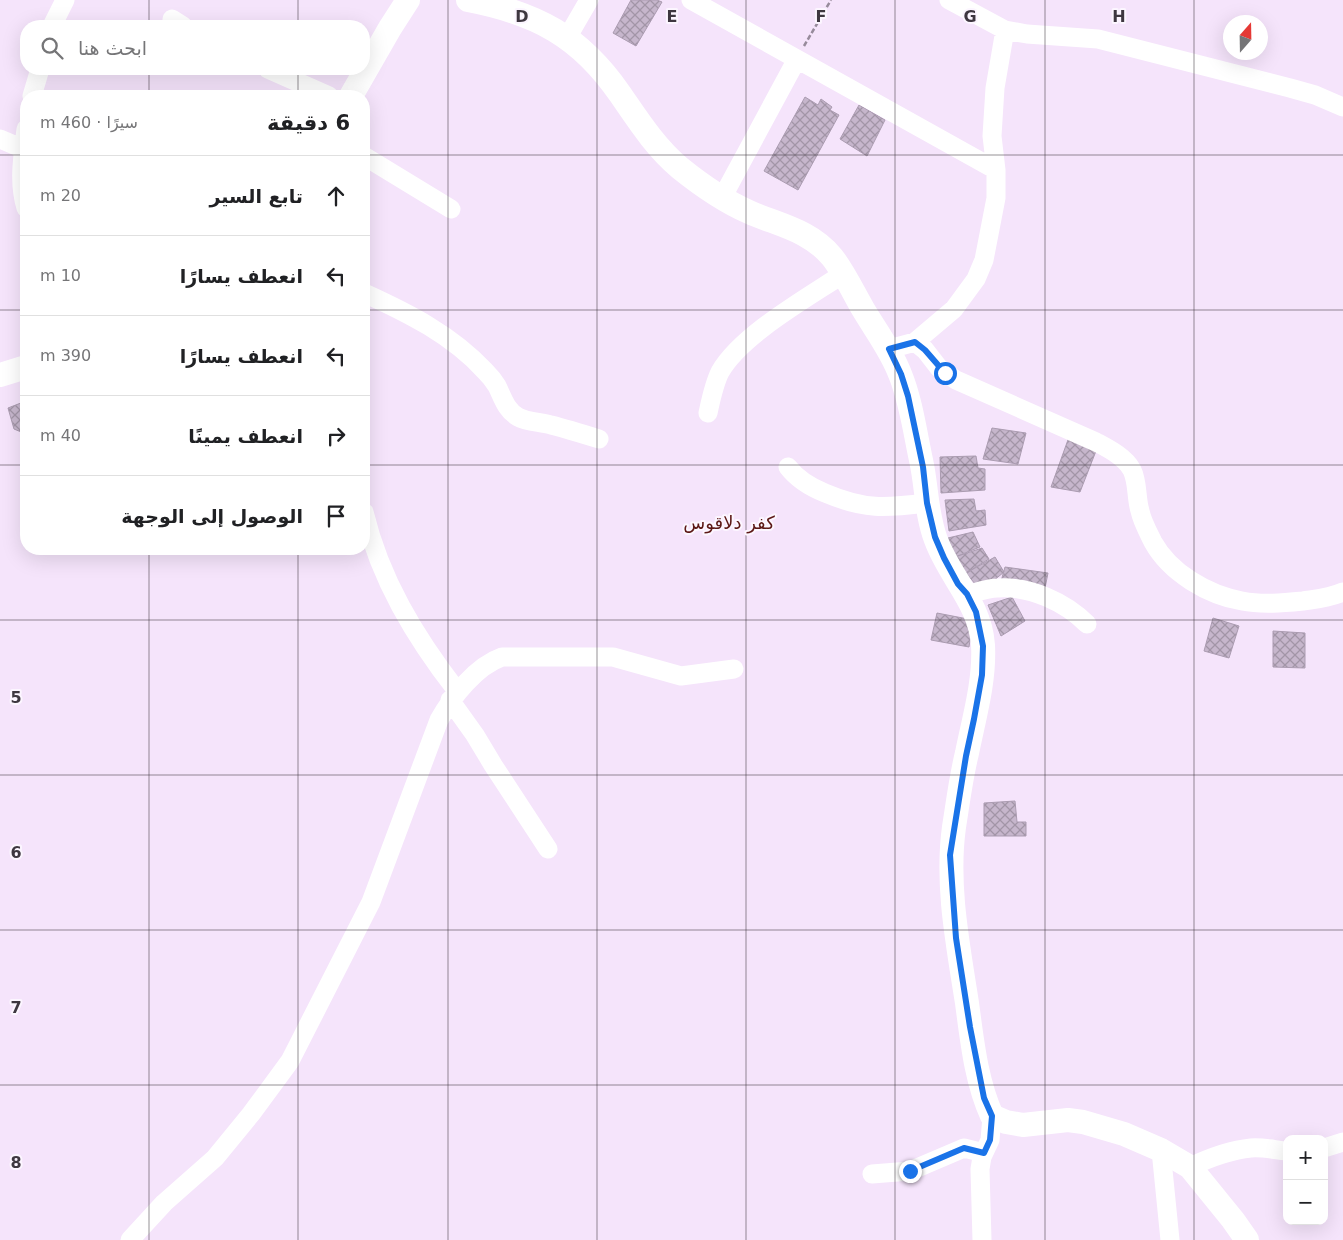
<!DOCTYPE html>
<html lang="ar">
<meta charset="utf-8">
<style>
body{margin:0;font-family:"DejaVu Sans","Noto Naskh Arabic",sans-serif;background:#f6f6f6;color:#202124;direction:rtl}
.controls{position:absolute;right:15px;bottom:15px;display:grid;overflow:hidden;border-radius:10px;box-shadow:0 5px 20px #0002}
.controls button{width:45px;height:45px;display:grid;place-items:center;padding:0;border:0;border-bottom:1px solid #e0e0e0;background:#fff;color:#202124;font:25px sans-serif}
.compass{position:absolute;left:1223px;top:15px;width:45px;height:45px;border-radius:50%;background:#fff;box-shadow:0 5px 20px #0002;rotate:20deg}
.stop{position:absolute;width:15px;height:15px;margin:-11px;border:4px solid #1a73e8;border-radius:50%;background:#fff}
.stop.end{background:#1a73e8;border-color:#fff;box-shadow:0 1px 5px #0008}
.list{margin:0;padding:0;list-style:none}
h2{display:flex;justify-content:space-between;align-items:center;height:65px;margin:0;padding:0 20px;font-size:21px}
h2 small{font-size:16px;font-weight:400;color:#757577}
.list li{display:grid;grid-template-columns:32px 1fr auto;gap:15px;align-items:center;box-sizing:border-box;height:80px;padding:0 20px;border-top:1px solid #e0e0e0}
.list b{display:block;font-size:19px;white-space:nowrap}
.list em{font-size:16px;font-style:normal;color:#757577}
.icon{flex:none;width:28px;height:28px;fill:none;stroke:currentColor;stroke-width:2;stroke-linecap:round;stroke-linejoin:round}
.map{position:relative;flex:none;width:1343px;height:1240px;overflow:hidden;direction:ltr}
.search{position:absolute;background:#fff;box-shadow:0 5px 20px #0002;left:20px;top:20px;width:350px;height:55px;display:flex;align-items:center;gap:12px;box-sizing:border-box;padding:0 18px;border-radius:20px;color:#757577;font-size:19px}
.panel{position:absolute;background:#fff;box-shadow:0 5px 20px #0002;left:20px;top:90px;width:350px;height:465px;border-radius:20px;direction:rtl}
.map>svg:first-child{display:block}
.building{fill:url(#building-cross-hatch);stroke:#ab9cb1}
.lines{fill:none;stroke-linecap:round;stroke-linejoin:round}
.path{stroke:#978b9b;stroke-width:2.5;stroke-dasharray:5 2.5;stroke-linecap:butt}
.minor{stroke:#fff;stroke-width:19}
.major{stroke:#fff;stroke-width:24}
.route{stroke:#1a73e8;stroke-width:6}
.grid{fill:none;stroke:#3e3740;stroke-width:1;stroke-opacity:0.55}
.labels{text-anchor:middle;stroke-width:4;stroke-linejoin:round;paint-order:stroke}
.quarter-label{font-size:18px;fill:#5c1816;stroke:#fcf6ff}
.grid-label{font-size:16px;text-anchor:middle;font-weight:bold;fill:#3e3740;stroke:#fcf6ff;stroke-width:4;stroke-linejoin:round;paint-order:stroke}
</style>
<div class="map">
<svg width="1343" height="1240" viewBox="0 0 1343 1240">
<defs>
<pattern id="building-cross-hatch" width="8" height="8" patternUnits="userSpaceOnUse" patternTransform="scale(1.25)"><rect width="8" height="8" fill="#c6b6cc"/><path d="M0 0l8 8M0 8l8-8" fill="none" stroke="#a295a7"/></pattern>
</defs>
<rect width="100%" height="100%" fill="#f5e4fb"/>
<!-- building -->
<path class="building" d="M631,0H657L662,2L636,46L613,33Z
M805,97L818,105L821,99L832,107L830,110L839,115L798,190L764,171Z
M859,105L885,120L867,156L840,139Z
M26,401V434L14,429L8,408Z
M992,428L1026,433L1018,464L983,459Z
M1069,437L1096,451L1080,492L1051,487Z
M976,456L978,468L985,469V490L941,493L940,457Z
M974,499L976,511L985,510L986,525L949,531L945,500Z
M973,532L980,547L955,557L948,538Z
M982,548L989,559L966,573L955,557Z
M995,557L1004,572L981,591L966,573Z
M1005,567L1048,573L1044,593L1000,585Z
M1012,597L1025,621L1001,636L988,605Z
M937,613L973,620L969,647L931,640Z
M1213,618L1239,626L1229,658L1204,651Z
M1273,631L1305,633V668L1273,667Z
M1015,801L1017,822H1026V836H984V803Z"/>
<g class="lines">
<!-- path -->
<path class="path" d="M804,46L831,0"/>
<!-- minor -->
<path class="minor" d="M691,0L996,170
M949,0L1005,30L1027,34L1098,39L1290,88L1315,95L1343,107
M172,19L183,26
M52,26L65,0
M567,38L589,0
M268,69L329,96
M32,96L40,69
M26,129C23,155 18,182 26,208
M0,139L26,150
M364,156L451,209
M722,198L797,59
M364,293C408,313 452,335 485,371C489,375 494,381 497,386C503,398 506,410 518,417C527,422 541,422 551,425C567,429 583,434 599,439
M915,342L954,309L976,279L984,260L996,198V170L992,136L995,88L1005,30
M889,349L915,342L925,350L939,368L956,380L1096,442C1109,449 1125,457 1132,470C1138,482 1136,498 1140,511C1142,521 1148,532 1153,542C1170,573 1208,595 1242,601C1262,605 1283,603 1303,601C1316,599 1330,598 1343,592
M708,413C711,399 714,384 720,372C741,335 807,298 843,274
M788,467C798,480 810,487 825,493C865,510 885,508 927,503
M364,512C380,579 415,637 457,691
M967,595C977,592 988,588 998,588C1030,586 1065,602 1087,624
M450,700L475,735L493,765L548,849
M1324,1148L1343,1142
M1161,1150L1170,1240
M1190,1167C1209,1158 1230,1150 1251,1148C1263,1147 1275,1150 1287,1151
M872,1174L910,1171L964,1148L984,1153
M130,1240L164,1203L215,1158L251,1114L290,1061L371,902L439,720C452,697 476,666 502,657H613L681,676L734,669
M982,1240L980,1169L982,1157L990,1140L992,1116"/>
<!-- major -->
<path class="major" d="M468,0C536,13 580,36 620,94C638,120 655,147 680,168C701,185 724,201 749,212C778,225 810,230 832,257C844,272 853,292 863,309C876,331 891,350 900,374C911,401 915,432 921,460C927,487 926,514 936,540C950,578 980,603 983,645C985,681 974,718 967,753C961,777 958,802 954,827C946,885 958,945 967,1003C972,1040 976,1081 992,1116L1006,1122L1023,1125L1068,1120L1083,1122L1124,1134L1161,1150L1190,1167L1233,1220L1247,1240
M351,96L390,28L408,0
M0,375L26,367"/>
</g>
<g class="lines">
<!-- route -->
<path class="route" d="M910,1171L964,1148L984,1153L990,1140L992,1116L984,1098L970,1027L956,938L950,855L966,756L974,719L982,675L983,646L976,612L967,594L958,584L944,558L935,537L927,503L923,467L908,396L901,374L889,349L915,342L925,350L945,373"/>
</g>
<!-- grid -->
<path class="grid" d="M149,0V26M298,0V26M448,0V1240M597,0V1240M746,0V1240M895,0V1240M1045,0V1240M1194,0V1240M149,69V96M298,69V96M0,155H26M364,155H1343M0,310H26M364,310H1343M0,465H26M364,465H1343M149,549V1240M298,549V1240M0,620H1343M0,775H1343M0,930H1343M0,1085H1343"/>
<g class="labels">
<!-- quarter labels -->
<g class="quarter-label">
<text x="729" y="529">كفر دلاقوس</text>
</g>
</g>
<g class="grid-label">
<text x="522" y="22">D</text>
<text x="672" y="22">E</text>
<text x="821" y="22">F</text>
<text x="970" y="22">G</text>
<text x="1119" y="22">H</text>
<text x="16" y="703">5</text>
<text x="16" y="858">6</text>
<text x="16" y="1013">7</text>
<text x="16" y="1168">8</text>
</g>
</svg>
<div class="controls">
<button>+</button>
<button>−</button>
</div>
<svg class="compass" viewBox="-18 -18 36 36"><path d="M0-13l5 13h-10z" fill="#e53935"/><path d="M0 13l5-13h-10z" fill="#757577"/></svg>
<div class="stop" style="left:945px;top:373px"></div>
<div class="stop end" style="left:910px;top:1171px"></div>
<div class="search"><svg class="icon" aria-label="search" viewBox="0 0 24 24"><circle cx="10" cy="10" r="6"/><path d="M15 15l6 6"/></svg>ابحث هنا</div>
<section class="panel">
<h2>6 دقيقة<small>سيرًا · 460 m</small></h2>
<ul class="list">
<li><svg class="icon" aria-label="ahead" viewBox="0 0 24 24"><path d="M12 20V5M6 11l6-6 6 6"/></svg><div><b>تابع السير</b></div><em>20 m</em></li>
<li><svg class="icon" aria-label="left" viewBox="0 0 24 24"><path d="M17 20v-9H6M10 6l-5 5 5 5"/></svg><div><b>انعطف يسارًا</b></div><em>10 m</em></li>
<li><svg class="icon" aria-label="left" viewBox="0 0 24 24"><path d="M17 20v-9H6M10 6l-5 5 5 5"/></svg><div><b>انعطف يسارًا</b></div><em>390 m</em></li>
<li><svg class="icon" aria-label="right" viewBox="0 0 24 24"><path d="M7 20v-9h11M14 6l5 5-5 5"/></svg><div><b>انعطف يمينًا</b></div><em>40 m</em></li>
<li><svg class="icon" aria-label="arrive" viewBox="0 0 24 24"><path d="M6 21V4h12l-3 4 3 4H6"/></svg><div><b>الوصول إلى الوجهة</b></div></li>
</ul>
</section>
</div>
